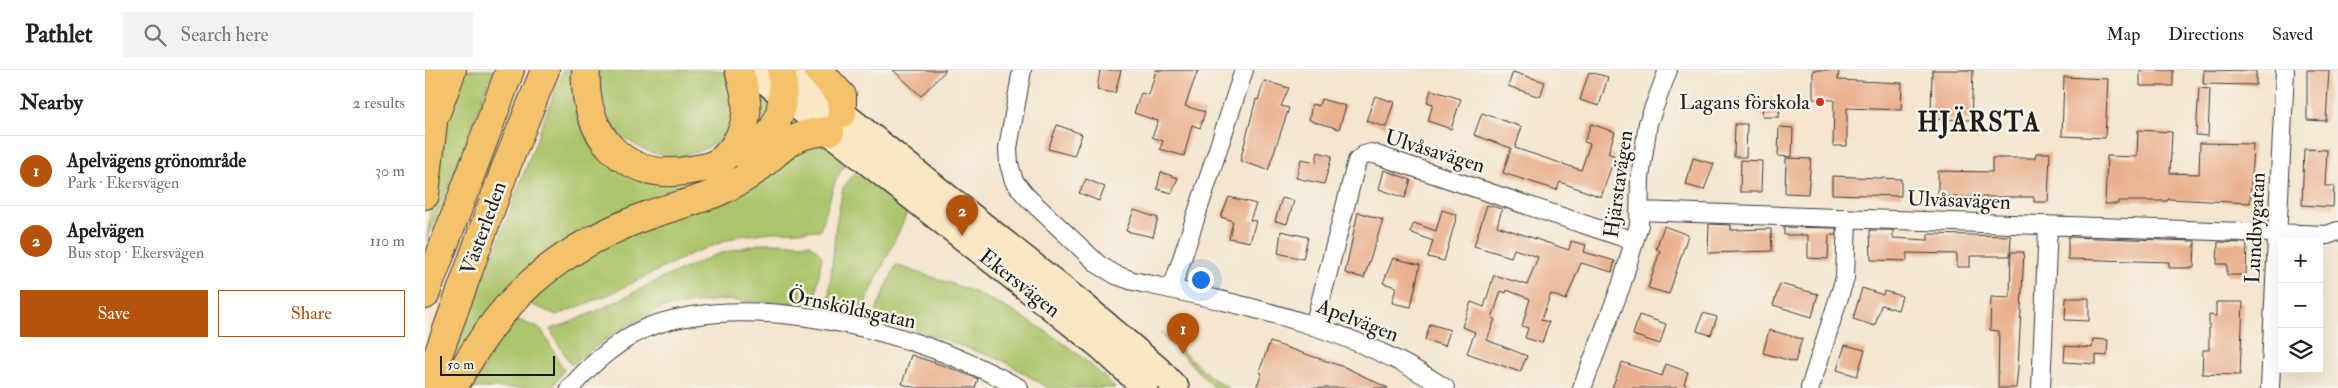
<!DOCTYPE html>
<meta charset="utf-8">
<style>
body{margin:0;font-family:"IM FELL Double Pica",serif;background:#f2f2f2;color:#202124}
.controls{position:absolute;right:15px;bottom:15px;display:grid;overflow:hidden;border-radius:0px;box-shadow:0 5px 20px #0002}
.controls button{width:45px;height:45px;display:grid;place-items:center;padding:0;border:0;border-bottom:1px solid #e0e0e0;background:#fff;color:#202124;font:25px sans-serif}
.scale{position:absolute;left:15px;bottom:12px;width:115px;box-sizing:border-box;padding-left:5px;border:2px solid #1c1c1c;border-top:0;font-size:14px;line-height:18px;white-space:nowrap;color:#1c1c1c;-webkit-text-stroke:4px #f7f3e8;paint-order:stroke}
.you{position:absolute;left:775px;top:209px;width:18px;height:18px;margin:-12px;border:4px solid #fff;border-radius:50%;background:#1a73e8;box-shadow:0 0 0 8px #1a73e833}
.badge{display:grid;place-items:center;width:32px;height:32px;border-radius:50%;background:#b45309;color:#fff;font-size:16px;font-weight:700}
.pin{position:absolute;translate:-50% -41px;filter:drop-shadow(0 1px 2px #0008)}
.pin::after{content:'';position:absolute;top:26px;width:18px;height:15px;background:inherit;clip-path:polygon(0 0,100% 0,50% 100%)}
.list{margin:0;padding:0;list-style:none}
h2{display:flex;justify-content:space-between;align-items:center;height:65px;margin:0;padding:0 20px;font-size:21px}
h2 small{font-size:16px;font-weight:400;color:#757577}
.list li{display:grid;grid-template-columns:32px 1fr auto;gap:15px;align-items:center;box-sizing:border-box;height:70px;padding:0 20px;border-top:1px solid #e0e0e0}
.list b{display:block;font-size:19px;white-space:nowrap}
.list p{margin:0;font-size:16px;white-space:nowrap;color:#757577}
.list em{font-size:16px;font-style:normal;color:#757577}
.actions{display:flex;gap:10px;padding:15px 20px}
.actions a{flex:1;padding:11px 0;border:1px solid #b45309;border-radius:0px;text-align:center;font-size:18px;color:#b45309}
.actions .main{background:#b45309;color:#fff}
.icon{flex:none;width:28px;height:28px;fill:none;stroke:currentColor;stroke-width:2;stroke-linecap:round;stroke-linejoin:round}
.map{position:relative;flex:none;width:1913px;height:318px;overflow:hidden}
header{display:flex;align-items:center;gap:30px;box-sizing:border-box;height:70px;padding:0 25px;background:#fff;border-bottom:1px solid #e0e0e0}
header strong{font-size:24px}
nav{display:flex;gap:28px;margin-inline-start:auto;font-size:18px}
.search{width:350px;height:45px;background:#f2f2f2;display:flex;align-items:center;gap:12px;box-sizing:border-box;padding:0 18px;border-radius:0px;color:#757577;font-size:19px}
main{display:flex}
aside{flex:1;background:#fff}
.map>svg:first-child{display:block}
.green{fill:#acc46a;stroke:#647043}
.building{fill:#e9b08e}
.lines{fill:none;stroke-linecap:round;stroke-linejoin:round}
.minor-casing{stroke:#3c3a37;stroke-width:20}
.secondary-casing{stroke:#3c3a37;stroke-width:28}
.motorway-casing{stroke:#3c3a37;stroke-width:30}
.minor{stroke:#fff;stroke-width:18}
.secondary{stroke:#fbe7c3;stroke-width:25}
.motorway{stroke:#f4c26a;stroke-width:28}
.poi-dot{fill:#c8321e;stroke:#f7f3e8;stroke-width:2}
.labels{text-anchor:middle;stroke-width:5;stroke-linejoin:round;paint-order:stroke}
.poi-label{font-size:21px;fill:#1c1c1c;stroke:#f7f3e8;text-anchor:end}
.street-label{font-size:21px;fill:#1c1c1c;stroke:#f7f3e8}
.district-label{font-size:26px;font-weight:bold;letter-spacing:1px;fill:#1c1c1c;stroke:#f7f3e8}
</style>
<header>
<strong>Pathlet</strong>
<div class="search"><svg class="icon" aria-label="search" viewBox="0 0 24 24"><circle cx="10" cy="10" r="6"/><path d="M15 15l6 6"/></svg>Search here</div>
<nav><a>Map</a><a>Directions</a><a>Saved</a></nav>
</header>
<main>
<aside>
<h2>Nearby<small>2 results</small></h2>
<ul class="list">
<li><span class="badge">1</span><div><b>Apelvägens grönområde</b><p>Park · Ekersvägen</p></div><em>30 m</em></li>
<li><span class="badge">2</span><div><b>Apelvägen</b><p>Bus stop · Ekersvägen</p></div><em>110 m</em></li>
</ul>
<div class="actions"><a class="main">Save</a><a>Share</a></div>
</aside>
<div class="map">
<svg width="1913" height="318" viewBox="0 0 1913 318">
<rect width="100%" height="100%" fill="#f7f3e8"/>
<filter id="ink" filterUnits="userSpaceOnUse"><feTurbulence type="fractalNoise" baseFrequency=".02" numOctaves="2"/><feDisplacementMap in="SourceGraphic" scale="10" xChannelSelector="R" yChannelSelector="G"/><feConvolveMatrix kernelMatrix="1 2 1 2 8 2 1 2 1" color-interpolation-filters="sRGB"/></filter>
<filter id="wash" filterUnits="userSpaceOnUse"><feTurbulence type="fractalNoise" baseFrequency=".0096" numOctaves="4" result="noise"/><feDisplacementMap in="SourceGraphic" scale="20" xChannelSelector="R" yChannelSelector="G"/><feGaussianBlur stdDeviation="1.12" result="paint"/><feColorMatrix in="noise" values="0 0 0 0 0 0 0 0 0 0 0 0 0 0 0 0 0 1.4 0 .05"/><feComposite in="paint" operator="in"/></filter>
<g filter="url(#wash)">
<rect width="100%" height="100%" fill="#f4e5ce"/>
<!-- green -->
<path class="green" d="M37,0H68L2,171L14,71Z
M138,0H152L177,81L290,101L328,12L352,32L338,61L287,105L191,142L120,181L77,224L21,308Z
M174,0H295L302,5L312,48C306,56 299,66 292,72C258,94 222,89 193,62C181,50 175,16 174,0Z
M397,69L427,88C405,107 406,135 395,160L347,162L314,166L268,183L185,224L132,245L100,232L144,191Z
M437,94L485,137L436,242L403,236L411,155L418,118Z
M338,173L386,174L397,186L389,234L292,230L236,238L185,266L146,295L125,259L141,254L176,239L231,211L293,184Z
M471,195C498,205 526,212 551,223C601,246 652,278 690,318H623L579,291L449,245Z
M88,248L116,259L139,300L127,318H46Z
M735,262L786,307L803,318H789Z"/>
<g id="blocks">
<!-- building -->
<path class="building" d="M468,0H521L496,26Z
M675,0H696L690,23L672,20Z
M731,0H773L760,36L780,42L775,58L767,55L759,86L735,79L738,71L727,67L733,51L709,43L716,23L724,25Z
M1388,0H1414L1413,10L1477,13L1476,40L1422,38V76H1408L1409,30L1388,29Z
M1507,0H1548L1546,50L1506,49Z
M1715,0H1748V16H1715Z
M1779,0L1831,1V15L1778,14Z
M1882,0H1904L1901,51L1882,50Z
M1088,2L1120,12L1115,27L1083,16Z
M1164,2L1183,7L1174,36L1155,30Z
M1639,7L1683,9L1680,68L1637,66Z
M839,11L864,18L856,36L864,38L843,100L815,91L831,29L833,30Z
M1774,18L1785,19L1783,66L1771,65Z
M1006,20L1036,29L1026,59L1003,51L1008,34L1002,32Z
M950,26L969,32L961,57L941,51Z
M896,29L921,36L914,59L884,50L887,34L894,36Z
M1338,33H1355L1354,47H1337Z
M1057,43L1097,57L1090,78L1156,100L1165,74L1159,72L1166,54L1190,62L1183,83L1190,86L1176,127L1135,112L1132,120L1078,103L1086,78L1049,65Z
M1310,54H1322L1321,87H1309Z
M632,55L657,64L649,86L623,79Z
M1354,57L1368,58L1367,87L1353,86Z
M1713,60L1747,62L1745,103L1774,104L1775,73L1828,74L1825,133L1743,129V131H1693V134H1680L1682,86L1712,87Z
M1879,79L1902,80L1900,116H1909L1908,137L1877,135Z
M893,82L907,86L899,114L871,108L876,89L891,92Z
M1611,83H1625L1623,132H1609V127H1513V101L1567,102V88H1610Z
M1268,88L1289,94L1279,120L1261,115Z
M1361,88L1386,89L1383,124L1360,123Z
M1316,90L1337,91L1336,122H1315Z
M959,100L986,110L980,128L954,119Z
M736,102L753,108L747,123L732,119Z
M1407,106L1476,109V126L1407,124Z
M661,109L680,117L674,131L654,123Z
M804,127L831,134L825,150L831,151L825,172L804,168L808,151L796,147Z
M857,128L869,131L862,154L850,151Z
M1062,135L1077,139L1072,156L1144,180L1146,171L1161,175L1159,182L1190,191L1187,202L1156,193L1141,230L1126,224L1116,250L1124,252L1117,273L1100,268L1103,258L1097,256L1105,229L1082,220L1081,223L1076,221L1067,248L1070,249L1062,270L1102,286L1095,302L1042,283L1050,262L1037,257L1046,232L1059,237L1069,205L1102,215L1113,187L1089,179L1086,187L1049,176Z
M709,140L733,148L728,167L701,161Z
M1017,140L1032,145L1019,191L1003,187L1008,171L985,162L989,153L1011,161Z
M933,142L958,150L939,208L920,203Z
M1284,154L1306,155V160L1346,159L1347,181L1283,183Z
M1239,156L1263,165L1244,224L1223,218L1235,181L1231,179Z
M1359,157L1411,158V165H1404L1403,189L1383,188V165H1359Z
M1445,160H1468V168L1503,170V164L1586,166L1585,186H1545V197H1532V184L1482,183V191L1446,190Z
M856,161L883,167L878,189L853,183Z
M1643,167L1770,171L1769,198H1744V192L1643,189Z
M1793,172L1822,173L1821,205H1802V194H1792Z
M1586,182H1599L1593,298L1591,318H1573L1574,261L1565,260L1566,227L1585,228Z
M968,188L995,195L986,237L967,233L971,217L958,213Z
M1355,214L1393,224L1387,247L1348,235Z
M1437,218L1458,225L1459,221L1477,226L1473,240L1456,235L1450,256L1428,249Z
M1641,228H1664V251L1640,250Z
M1791,232H1818L1815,305L1777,304L1778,280H1784V245L1791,246Z
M1278,243L1292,247L1286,265L1272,261Z
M1214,245L1241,254L1235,274L1208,265Z
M1005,254L1025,260L1020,276L1000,270Z
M1344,260L1377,269L1370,292L1338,283Z
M1668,269L1683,270L1682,286L1671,285V294L1639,292L1640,276L1667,278Z
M845,272L922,298L963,318H831L837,303L834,302Z
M1420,275L1440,280L1432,306L1412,300Z
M486,285L523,297L553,309L550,318H491L477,314Z
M1197,292L1237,306L1241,294L1263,302L1259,314L1265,318H1187Z"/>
</g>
</g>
<g filter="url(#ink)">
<use href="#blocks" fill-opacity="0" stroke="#3c3a37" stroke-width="1"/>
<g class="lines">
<!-- minor casing -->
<g class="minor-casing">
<path id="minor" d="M597,0L583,78L584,94L589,111L601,126L674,195L691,205L708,211C815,234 927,256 1020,318
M1214,141L1902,165L1913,161
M747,219L819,0
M889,256L932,91L939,85L946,83L1209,171
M145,318C164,296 198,266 226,256C334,219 497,263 594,318
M1157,318L1196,216L1214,155L1215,108L1223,53L1243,0
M1385,318L1420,208L1422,148
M1616,318L1623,155
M1845,318L1860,0"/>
</g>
<!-- secondary casing -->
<g class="secondary-casing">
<path id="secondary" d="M326,0L676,277L720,318
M360,0L392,23L658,235L734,300L751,318"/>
</g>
<!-- motorway casing -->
<g class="motorway-casing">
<path id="motorway" d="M161,0C157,65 200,113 266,100C273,99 279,98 285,96C304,90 319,64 321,45C323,29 318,15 314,0
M393,0L417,26V43
M11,43L27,0
M324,90C352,59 361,43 357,0
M0,125L8,52L4,0
M0,225L85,0
M1,318L79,102L120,0
M28,318C75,230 125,183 218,147C244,137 272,132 297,120C307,115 318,110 327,103C342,92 355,77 372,68C382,63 394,62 405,61"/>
</g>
<!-- minor -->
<use href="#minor" class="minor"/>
<!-- secondary -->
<use href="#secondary" class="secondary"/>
<!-- motorway -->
<use href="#motorway" class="motorway"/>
</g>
</g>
<!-- markers -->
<circle class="poi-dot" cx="1395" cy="32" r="5"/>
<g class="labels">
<!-- poi labels -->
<g class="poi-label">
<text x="1385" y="39">Lagans förskola</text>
</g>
<!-- street labels -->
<g class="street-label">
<text transform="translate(1010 81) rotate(17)" y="7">Ulvåsavägen</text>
<text transform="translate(1193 114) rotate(-82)" y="7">Hjärstavägen</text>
<text transform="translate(1534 130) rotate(2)" y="7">Ulvåsavägen</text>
<text transform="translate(58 158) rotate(-70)" y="7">Västerleden</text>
<text transform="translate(1830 158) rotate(-87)" y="7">Lundbygatan</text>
<text transform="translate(595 213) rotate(38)" y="7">Ekersvägen</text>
<text transform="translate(427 238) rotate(12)" y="7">Örnsköldsgatan</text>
<text transform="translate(933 250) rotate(21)" y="7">Apelvägen</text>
</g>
<!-- district labels -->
<g class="district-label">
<text x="1554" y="61">HJÄRSTA</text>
</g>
</g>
</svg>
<div class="controls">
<button>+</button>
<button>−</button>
<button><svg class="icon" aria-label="layers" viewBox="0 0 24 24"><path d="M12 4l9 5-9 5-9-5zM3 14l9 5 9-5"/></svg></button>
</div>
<div class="scale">50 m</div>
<div class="you"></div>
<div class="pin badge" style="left:758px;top:284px">1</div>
<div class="pin badge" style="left:537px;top:166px">2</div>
</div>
</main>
